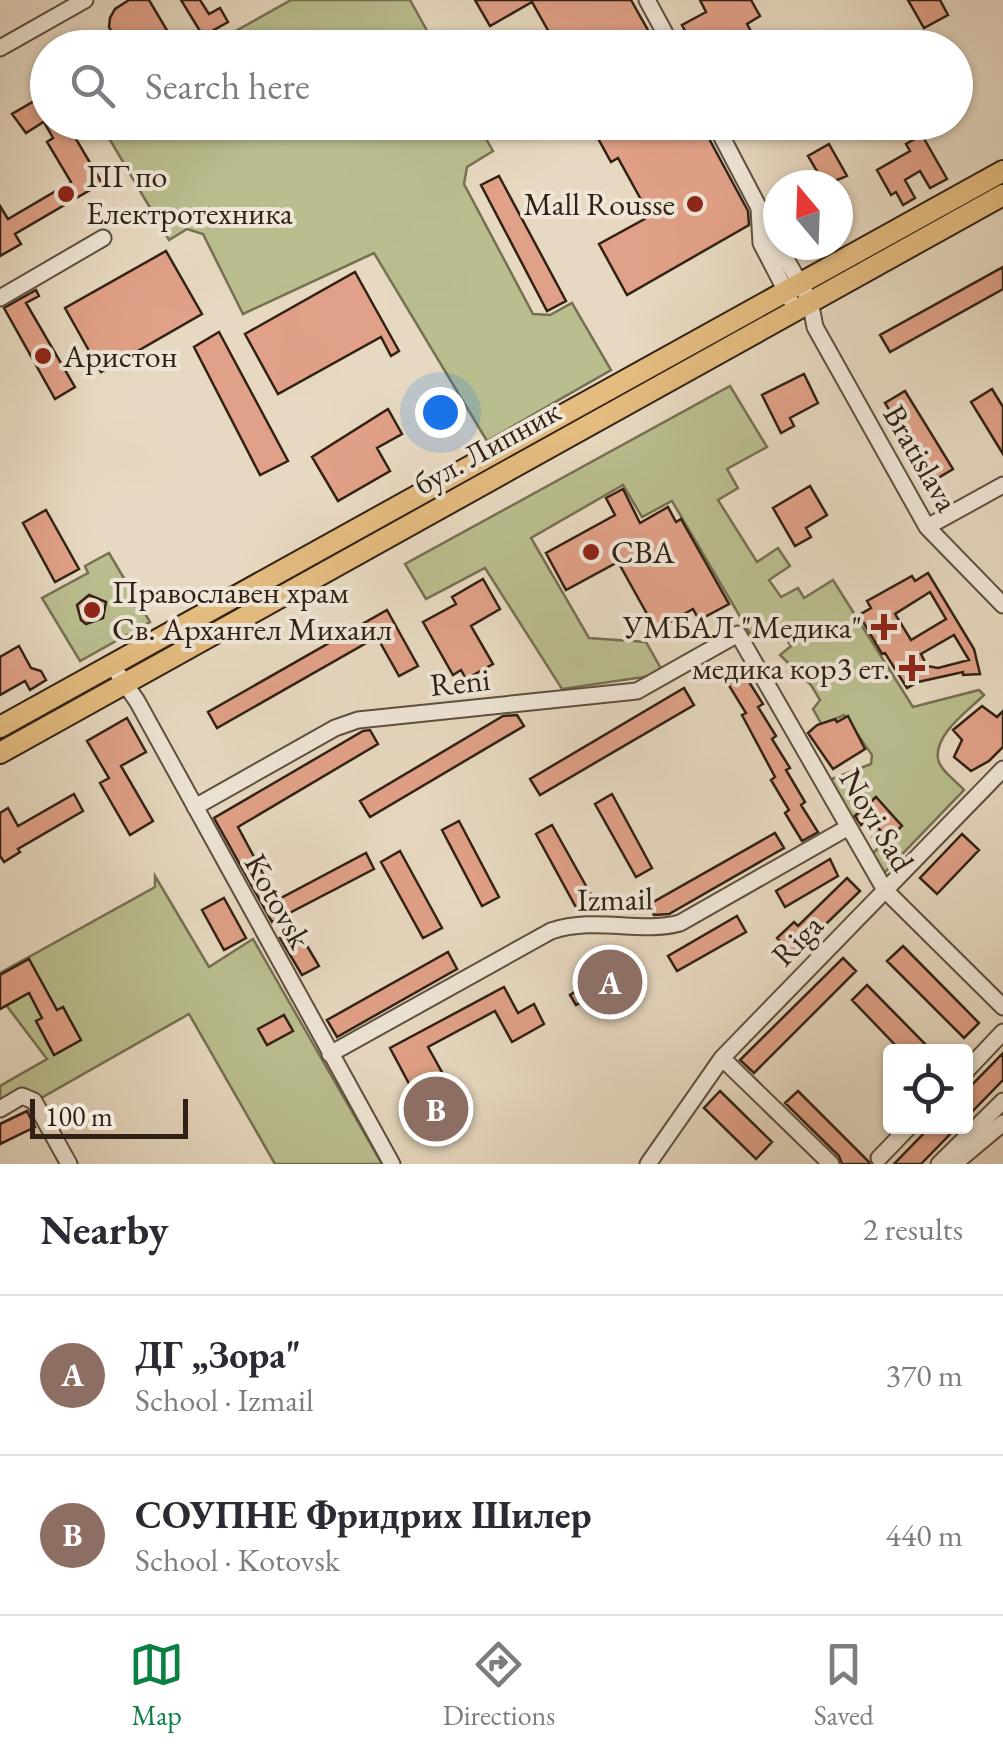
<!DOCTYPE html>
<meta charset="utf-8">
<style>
body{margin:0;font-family:"EB Garamond",serif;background:#f7f7f7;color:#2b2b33}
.controls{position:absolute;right:30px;bottom:30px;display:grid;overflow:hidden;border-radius:10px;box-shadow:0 2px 8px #0004}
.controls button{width:90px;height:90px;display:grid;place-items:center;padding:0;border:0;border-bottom:2px solid #e1e1e2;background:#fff;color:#2b2b33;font:50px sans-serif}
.compass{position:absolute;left:763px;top:170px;width:90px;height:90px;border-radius:50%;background:#fff;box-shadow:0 2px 8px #0004;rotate:341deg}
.scale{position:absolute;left:30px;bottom:25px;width:158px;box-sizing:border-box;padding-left:10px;border:5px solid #312114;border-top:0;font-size:28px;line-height:35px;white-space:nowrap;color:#312114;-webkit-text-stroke:8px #efe6d7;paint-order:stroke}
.you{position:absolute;left:440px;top:412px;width:35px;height:35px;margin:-25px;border:8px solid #fff;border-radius:50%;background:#1a73e8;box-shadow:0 0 0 15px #1a73e833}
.badge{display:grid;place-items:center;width:65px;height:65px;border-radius:50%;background:#0b8043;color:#fff;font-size:32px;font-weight:700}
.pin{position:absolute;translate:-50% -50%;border:5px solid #fff;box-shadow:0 2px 10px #0006}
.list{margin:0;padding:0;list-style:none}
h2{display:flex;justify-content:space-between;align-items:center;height:130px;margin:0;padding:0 40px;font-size:42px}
h2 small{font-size:32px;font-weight:400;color:#7c7c81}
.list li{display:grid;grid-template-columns:65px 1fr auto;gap:30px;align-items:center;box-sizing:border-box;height:160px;padding:0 40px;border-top:2px solid #e1e1e2}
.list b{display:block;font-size:38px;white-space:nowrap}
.list p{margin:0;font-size:32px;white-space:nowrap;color:#7c7c81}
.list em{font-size:32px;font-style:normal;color:#7c7c81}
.icon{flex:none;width:55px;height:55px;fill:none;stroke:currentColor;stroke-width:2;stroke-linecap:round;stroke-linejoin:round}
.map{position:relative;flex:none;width:1003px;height:1164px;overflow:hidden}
.search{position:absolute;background:#fff;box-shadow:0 2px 8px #0004;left:30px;right:30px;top:30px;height:110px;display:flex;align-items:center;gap:25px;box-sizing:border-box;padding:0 35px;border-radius:55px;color:#7c7c81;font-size:38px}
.sheet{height:450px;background:#fff}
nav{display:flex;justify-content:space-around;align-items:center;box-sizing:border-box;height:140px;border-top:2px solid #e1e1e2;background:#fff;font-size:28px;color:#7c7c81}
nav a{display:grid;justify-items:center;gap:5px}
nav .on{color:#0b8043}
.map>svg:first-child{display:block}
.green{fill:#babe8f;stroke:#767052;stroke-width:2.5}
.building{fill:#e1a188;stroke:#312114;stroke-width:2.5;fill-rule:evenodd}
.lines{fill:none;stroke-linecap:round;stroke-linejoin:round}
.minor-casing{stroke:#5e4f3f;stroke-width:19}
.major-casing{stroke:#312114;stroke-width:24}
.minor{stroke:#efe6d7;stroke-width:15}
.major{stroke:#e4bc80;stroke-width:20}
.poi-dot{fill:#8f2418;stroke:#efe6d7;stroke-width:4}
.labels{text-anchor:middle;stroke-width:8;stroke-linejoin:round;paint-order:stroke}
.poi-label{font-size:32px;fill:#312114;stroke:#efe6d7;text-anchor:start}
.street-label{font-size:32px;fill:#312114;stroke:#efe6d7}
</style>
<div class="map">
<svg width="1003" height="1164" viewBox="0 0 1003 1164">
<rect width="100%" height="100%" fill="#e7d9c1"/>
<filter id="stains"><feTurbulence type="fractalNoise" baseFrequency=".002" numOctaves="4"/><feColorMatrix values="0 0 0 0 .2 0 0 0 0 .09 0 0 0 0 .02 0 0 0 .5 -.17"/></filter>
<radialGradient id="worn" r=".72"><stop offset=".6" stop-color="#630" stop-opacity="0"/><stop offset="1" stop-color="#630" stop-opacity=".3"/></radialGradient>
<!-- green -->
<path class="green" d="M291,0H410L436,47H207Z
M100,123H477L493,151L467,167L464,184L533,314L550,315L572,303L611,370L487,441L374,253L243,314L203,234L187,229L169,240Z
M730,386L767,447L727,469L738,488L718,500L757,562L778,548L790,566L769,580L781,597L798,588L804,598L833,580L913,707L979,690L984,695C969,710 934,734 938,759C940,770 957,782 964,790L883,874L870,856L901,825L876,797L849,821L829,780L871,764L872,755L844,715L822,725L813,709L820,700L811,685L780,655L791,646L774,622L752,637L672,501L642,517L623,485L531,538L589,638L646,642L664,674L562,689L485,568L426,599L405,564Z
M109,553L150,622L80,661L42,598L88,573L85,566Z
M155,876L209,967L253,939L382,1164H275L189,1014L34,1102L0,1109V1086L47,1059L0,997V973L155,887Z"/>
<!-- building -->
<path class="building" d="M129,0H149L174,42L165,48H121L109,27L110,18L115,9Z
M181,0H200L209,14L220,8L228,22L203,36Z
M475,0H631L658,48H558L532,2L490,26Z
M700,0H751L760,16L747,24L760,48H727L721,36L694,48L682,25L706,12Z
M908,0H940L948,15L924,28Z
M48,93V119L26,133L12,114Z
M44,122H66L102,183L15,234L21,244L0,256V206L8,219L71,182L47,142L53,138Z
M589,122H700L748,211L749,225L627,295L599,244L650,216L618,158L611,162Z
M922,135L947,179L930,188L920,171L905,180L915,198L903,205L896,192L891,195L877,170L910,151L906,144Z
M829,144L847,176L825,185L808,156Z
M499,176L566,301L547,311L481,185Z
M166,251L202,314L101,372L65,308Z
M1003,267V289L890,352L880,335Z
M355,272L399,351L391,356L381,337L278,394L245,334Z
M36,290L39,296L26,303L75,387L55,399L4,308Z
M219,332L288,461L260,475L194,347Z
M804,374L818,403L790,418L794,426L781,433L762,395Z
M992,389L1003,407V454L971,402Z
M905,391L953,469L933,481L885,403Z
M388,409L402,434L377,448L390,471L338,501L312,457Z
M810,486L827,515L806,528L811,537L795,546L773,508Z
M623,489L640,523L668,507L676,522L681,519L729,604L699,620L693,609L656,630L618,562L566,590L546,553L615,515L606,498Z
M46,510L79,569L55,582L23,523Z
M928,573L974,649L980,674L963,675V672L918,682L907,688L885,653L882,654L859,615L871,608L867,601L912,576L915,581ZM930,592L946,619L911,640L895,614ZM954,635L969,660L938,668L927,666L921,654Z
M483,579L500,609L471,626L493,664L466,679L461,670L453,675L423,622L456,604L452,597Z
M89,595L106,602L103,618L86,624L81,620L77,605Z
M387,610L418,666L399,676L377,637L217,728L208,712Z
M19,646L31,668L41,671L46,680L30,690L25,681L0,695V657Z
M744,674L763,704L758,707L776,736L772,739L790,768L786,770L805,802L801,805L818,832L802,841L785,813L789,810L771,780L775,777L742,715L746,713L728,684Z
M684,688L694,705L540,795L530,779Z
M982,706L997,717L1003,711V747L989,761L971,771L954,757L962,740L953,730Z
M517,715L524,726L370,817L360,801L503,716Z
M848,716L865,749L833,769L808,733L817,725L835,719L837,722Z
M127,718L146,752L121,766L153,821L130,835L100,783L109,778L87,741Z
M370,730L378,744L238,827L277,900L366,853L374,869L272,922L214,818L363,731Z
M74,794L83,811L18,849L20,852L4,862L0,856V813L8,808L18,826Z
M612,794L652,868L636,877L595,804Z
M876,797L902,826L881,845L873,837L880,830L869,818L861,825L855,816Z
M459,821L499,897L482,906L442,830Z
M552,825L595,902L578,911L536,834Z
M775,833L784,848L669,914L654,915L648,905Z
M962,834L979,850L937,894L920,878Z
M400,851L442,928L423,938L381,862Z
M830,859L838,876L785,907L776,891Z
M847,878L860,891L794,955L777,938L794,922L798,926Z
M224,898L246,938L224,950L202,910Z
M737,916L746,932L677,971L668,956Z
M297,929L319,966L302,975L280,938Z
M903,946L979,1023L964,1038L887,961Z
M448,952L457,969L337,1037L327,1020Z
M634,958L642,972L587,1007L583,1001L576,1005L570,995L578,990L580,994L605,980L602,976Z
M843,958L856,971L754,1073L740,1060Z
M29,959L57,1010L63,1007L81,1040L54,1055L36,1021L42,1018L29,993L0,1009V975Z
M867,985L933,1052H902L852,1000Z
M504,987L518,1013L534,1004L544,1024L512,1042L495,1011L428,1047L463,1110L417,1135L408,1118L423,1110L390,1048Z
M284,1015L293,1031L267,1045L258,1029Z
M1003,1053V1080L966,1118V1091Z
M720,1091L772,1142L756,1159L704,1108Z
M798,1091L869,1162L870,1164H842L839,1156L785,1103Z
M27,1111L35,1127L0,1144V1124Z
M931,1126H958L921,1164H894Z"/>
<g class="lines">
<!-- minor casing -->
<g class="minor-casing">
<path id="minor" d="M647,0L673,48
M0,48L85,0
M714,122L778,244
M759,209L761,243L790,299
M778,245L810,301L815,327L927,527L1003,605
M0,298L103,238
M927,527L1003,485
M112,665L137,701L392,1164
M195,807L335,728L358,720L637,691L738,634L885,890L1003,1007
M330,1054L551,931C597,916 639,934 680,923L847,828
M722,1058L831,1164
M966,1071L1003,1032
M0,1109L22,1096L34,1101L69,1164
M879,1158L910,1126
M648,1164L722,1058L1003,769
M939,1164L1003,1101
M954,1164L1003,1123"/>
</g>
<!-- major casing -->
<g class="major-casing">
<path id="major" d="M0,727L1003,171
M0,753L1003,195"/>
</g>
<!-- minor -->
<use href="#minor" class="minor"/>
<!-- major -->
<use href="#major" class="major"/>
</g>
<!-- markers -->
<g class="poi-dot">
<circle cx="66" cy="194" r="10"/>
<circle cx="695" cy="204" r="10"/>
<circle cx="43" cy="356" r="10"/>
<circle cx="591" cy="552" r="10"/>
<circle cx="92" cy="610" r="10"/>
<path d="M879 612h10v10h10v10h-10v10h-10v-10h-10v-10h10z"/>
<path d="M907 653h10v10h10v10h-10v10h-10v-10h-10v-10h10z"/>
</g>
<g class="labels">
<!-- poi labels -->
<g class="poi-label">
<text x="86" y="187">ПГ по<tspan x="86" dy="37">Електротехника</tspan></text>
<text x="675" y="215" text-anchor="end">Mall Rousse</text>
<text x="63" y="367">Аристон</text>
<text x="611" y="563">CBA</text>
<text x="112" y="603">Православен храм<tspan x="112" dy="37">Св. Архангел Михаил</tspan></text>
<text x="862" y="638" text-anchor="end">УМБАЛ "Медика"</text>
<text x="890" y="679" text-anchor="end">медика кор3 ет.</text>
</g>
<!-- street labels -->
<g class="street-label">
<text transform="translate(487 447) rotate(-29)" y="11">бул. Липник</text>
<text transform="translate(921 458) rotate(60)" y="11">Bratislava</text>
<text transform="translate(460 682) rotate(-6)" y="11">Reni</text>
<text transform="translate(877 820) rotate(59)" y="11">Novi Sad</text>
<text transform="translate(615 899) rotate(-1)" y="11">Izmail</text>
<text transform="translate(278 901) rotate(61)" y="11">Kotovsk</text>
<text transform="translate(797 940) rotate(-46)" y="11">Riga</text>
</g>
</g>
<rect width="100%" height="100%" filter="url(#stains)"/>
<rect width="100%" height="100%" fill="url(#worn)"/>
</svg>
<div class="controls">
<button><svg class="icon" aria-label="locate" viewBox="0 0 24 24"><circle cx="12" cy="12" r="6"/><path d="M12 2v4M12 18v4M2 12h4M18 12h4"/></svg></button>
</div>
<svg class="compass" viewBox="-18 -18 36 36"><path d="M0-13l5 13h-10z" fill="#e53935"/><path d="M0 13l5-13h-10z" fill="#7c7c81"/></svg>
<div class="scale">100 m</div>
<div class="you"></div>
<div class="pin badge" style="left:610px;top:982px;background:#8d6e63">A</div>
<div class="pin badge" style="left:436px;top:1109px;background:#8d6e63">B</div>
<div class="search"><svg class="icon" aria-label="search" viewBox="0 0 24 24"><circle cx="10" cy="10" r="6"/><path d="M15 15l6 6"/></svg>Search here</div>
</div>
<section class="sheet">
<h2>Nearby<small>2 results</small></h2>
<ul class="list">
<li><span class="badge" style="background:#8d6e63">A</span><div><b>ДГ „Зора&quot;</b><p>School · Izmail</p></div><em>370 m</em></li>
<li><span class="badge" style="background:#8d6e63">B</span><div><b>СОУПНЕ Фридрих Шилер</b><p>School · Kotovsk</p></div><em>440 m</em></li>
</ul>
</section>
<nav>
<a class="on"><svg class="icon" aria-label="map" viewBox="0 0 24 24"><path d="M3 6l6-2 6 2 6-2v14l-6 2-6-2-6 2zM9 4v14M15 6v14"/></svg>Map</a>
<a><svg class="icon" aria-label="directions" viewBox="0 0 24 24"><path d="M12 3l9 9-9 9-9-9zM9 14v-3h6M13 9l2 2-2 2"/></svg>Directions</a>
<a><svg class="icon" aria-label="saved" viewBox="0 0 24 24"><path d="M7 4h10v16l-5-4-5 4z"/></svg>Saved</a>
</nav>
